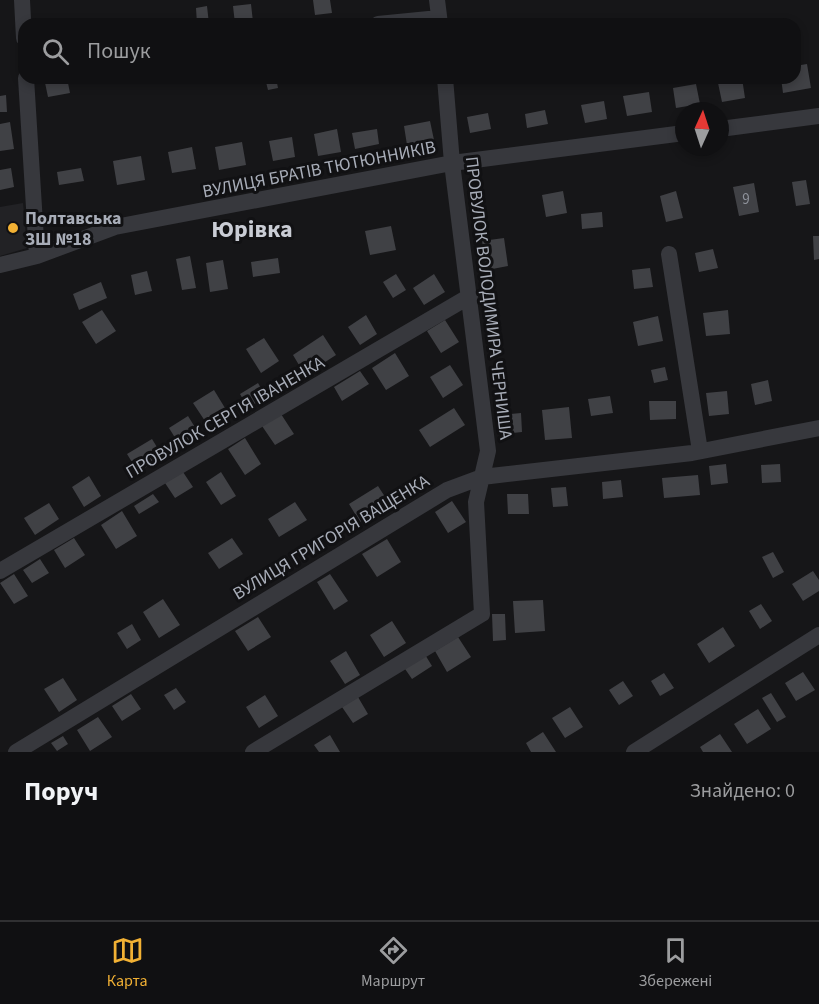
<!DOCTYPE html>
<html lang="uk">
<meta charset="utf-8">
<style>
body{margin:0;font-family:"Source Sans 3",sans-serif;background:#19191b;color:#f1f3f6}
.compass{position:absolute;left:675px;top:102px;width:54px;height:54px;border-radius:50%;background:#101012;box-shadow:0 3px 9px #0003;rotate:3deg}
.list{margin:0;padding:0;list-style:none}
h2{display:flex;justify-content:space-between;align-items:center;height:78px;margin:0;padding:0 24px;font-size:26px}
h2 small{font-size:20px;font-weight:400;color:#9c9d9f}
.icon{flex:none;width:33px;height:33px;fill:none;stroke:currentColor;stroke-width:2;stroke-linecap:round;stroke-linejoin:round}
.map{position:relative;flex:none;width:819px;height:752px;overflow:hidden}
.search{position:absolute;background:#101012;box-shadow:0 3px 9px #0003;left:18px;right:18px;top:18px;height:66px;display:flex;align-items:center;gap:15px;box-sizing:border-box;padding:0 21px;border-radius:18px;color:#9c9d9f;font-size:22px}
.sheet{height:168px;background:#101012}
nav{display:flex;justify-content:space-around;align-items:center;box-sizing:border-box;height:84px;border-top:2px solid #303032;background:#101012;font-size:16px;color:#9c9d9f}
nav a{display:grid;justify-items:center;gap:3px}
nav .on{color:#f2b134}
.map>svg:first-child{display:block}
.built{fill:#222225}
.building{fill:#404145}
.lines{fill:none;stroke-linecap:round;stroke-linejoin:round}
.street{stroke:#37383d;stroke-width:16}
.poi-dot{fill:#f2b134;stroke:#111113;stroke-width:2}
.labels{text-anchor:middle;stroke-width:6;stroke-linejoin:round;paint-order:stroke}
.number-label{font-size:15px;fill:#8e929b}
.street-label{font-size:18px;fill:#a8adb8;stroke:#111113}
.poi-label{font-size:18px;font-weight:bold;fill:#a8adb8;stroke:#111113;text-anchor:start}
.district-label{font-size:24px;font-weight:bold;fill:#c9ccd4;stroke:#111113}
</style>
<div class="map">
<svg width="819" height="752" viewBox="0 0 819 752">
<rect width="100%" height="100%" fill="#161618"/>
<!-- built -->
<path class="built" d="M23,203L27,248L0,256V207Z"/>
<!-- building -->
<path class="building" d="M313,0H330L332,13L315,15Z
M251,4L253,22L235,24L233,6Z
M207,6L209,24H197L196,8Z
M807,64L811,88L783,93L781,78H795V66Z
M44,78H67L70,93L48,97Z
M265,78H276L278,88L268,90Z
M742,78L745,98L722,102L718,83Z
M696,84L700,104L676,108L673,88Z
M649,92L652,112L627,116L623,96Z
M6,95L7,112H0V96Z
M604,101L607,119L585,123L581,105Z
M545,110L548,124L527,128L525,114Z
M488,113L491,129L470,133L467,117Z
M430,121L434,140L407,145L404,126Z
M10,122L14,149L0,151V124Z
M337,129L341,152L318,156L314,134Z
M377,129L379,144L355,149L352,133Z
M292,137L295,157L273,161L269,141Z
M242,142L246,165L219,170L215,147Z
M192,147L196,169L172,173L168,152Z
M141,156L145,180L117,185L113,161Z
M11,168L14,187L0,190V170Z
M81,168L84,181L59,185L57,172Z
M806,180L810,204L796,206L792,182Z
M754,183L759,212L739,216L733,187Z
M563,191L567,213L546,217L542,195Z
M676,191L683,218L666,222L660,196Z
M602,212L603,227L582,229L581,214Z
M391,226L396,250L370,255L365,231Z
M813,236H819V259L814,260Z
M504,238L508,266L487,270L482,241Z
M713,249L718,268L699,272L695,253Z
M190,256L196,288L182,290L176,259Z
M278,258L280,273L253,277L251,262Z
M223,260L228,289L210,292L206,263Z
M650,268L653,287L634,289L632,270Z
M147,271L152,291L135,295L131,275Z
M396,274L406,290L393,298L383,282Z
M434,274L445,292L424,305L413,288Z
M101,282L107,298L79,310L73,294Z
M102,310L116,331L96,344L82,322Z
M728,310L730,334L706,336L703,313Z
M366,315L377,334L360,345L348,327Z
M658,316L663,341L638,346L633,322Z
M445,320L459,342L441,353L427,331Z
M323,335L336,355L305,375L293,355Z
M264,338L279,361L261,373L246,349Z
M395,353L409,376L386,390L372,368Z
M450,365L463,385L443,398L430,377Z
M665,367L668,380L654,383L651,370Z
M360,371L369,384L342,401L334,387Z
M768,380L772,401L755,405L751,384Z
M258,383L266,397L248,408L240,394Z
M214,390L225,408L205,421L193,403Z
M727,391L729,414L709,416L706,393Z
M610,396L613,413L591,416L588,399Z
M649,401H676V419L650,420Z
M569,407L572,438L545,440L542,410Z
M454,408L465,425L430,447L419,430Z
M521,413L522,432L502,434L501,415Z
M281,414L294,434L275,445L262,426Z
M188,416L201,437L182,449L169,428Z
M245,438L261,464L245,475L228,449Z
M152,439L163,457L138,472L127,454Z
M726,464L728,483L711,485L709,466Z
M780,464L781,482L762,483L761,465Z
M183,472L193,487L175,498L165,483Z
M221,472L236,496L221,505L206,482Z
M698,475L700,495L664,498L662,478Z
M89,476L101,496L84,507L72,487Z
M621,480L623,497L603,499L602,482Z
M378,486L389,503L360,522L349,504Z
M566,487L568,506L553,507L551,488Z
M153,494L159,502L139,514L134,506Z
M507,494H528L529,514H508Z
M452,501L466,522L448,533L435,512Z
M295,502L307,520L279,537L268,519Z
M49,503L59,519L35,535L24,518Z
M122,511L137,536L116,549L101,525Z
M74,538L85,555L65,568L54,550Z
M232,538L243,554L219,569L208,553Z
M387,539L401,562L377,577L362,554Z
M773,552L784,572L773,578L762,557Z
M40,559L49,573L32,583L23,570Z
M813,571L819,580V591L803,601L792,584Z
M14,574L28,596L14,604L0,583Z
M330,574L348,601L334,610L317,582Z
M163,599L180,625L159,638L143,612Z
M543,600L545,631L515,633L513,601Z
M761,604L772,621L760,629L749,611Z
M492,614H505L506,640L493,641Z
M258,617L271,637L248,651L235,631Z
M392,621L406,643L384,657L370,635Z
M132,624L141,640L127,649L117,633Z
M723,627L735,646L709,663L697,644Z
M458,637L471,657L447,672L435,651Z
M346,651L360,675L345,684L330,661Z
M424,653L432,666L412,679L403,666Z
M803,672L815,690L796,701L785,683Z
M664,673L674,688L660,696L651,681Z
M63,678L77,700L59,712L44,689Z
M623,681L633,696L619,705L609,690Z
M176,688L186,702L174,710L164,695Z
M771,693L786,717L777,722L762,698Z
M131,694L141,709L122,721L112,706Z
M265,695L278,716L259,728L246,707Z
M358,697L368,714L353,723L342,707Z
M570,707L583,727L565,738L552,718Z
M758,709L771,729L747,744L734,724Z
M98,717L112,737L90,751L77,730Z
M543,732L556,752H531L526,743Z
M720,734L732,752H703L700,747Z
M330,735L340,752H319L314,745Z
M63,736L68,744L57,751L51,743Z"/>
<g class="lines">
<!-- street -->
<path class="street" d="M22,0L24,38
M437,0L440,24
M378,24L439,18
M26,78L37,256
M720,129L819,116
M669,254L700,451
M0,265L37,256L115,227L452,163L684,133
M0,571L470,296
M16,752L447,490L482,477L692,453L819,428
M253,752L482,614L476,502L488,451L452,163L445,78
M634,752L819,635"/>
</g>
<!-- markers -->
<circle class="poi-dot" cx="13" cy="228" r="6"/>
<g class="labels">
<!-- number labels -->
<g class="number-label">
<text x="746" y="204">9</text>
</g>
<!-- street labels -->
<g class="street-label">
<text transform="translate(319 169) rotate(-11)" y="6">ВУЛИЦЯ БРАТІВ ТЮТЮННИКІВ</text>
<text transform="translate(489 298) rotate(83)" y="6">ПРОВУЛОК ВОЛОДИМИРА ЧЕРНИША</text>
<text transform="translate(225 417) rotate(-30)" y="6">ПРОВУЛОК СЕРГІЯ ІВАНЕНКА</text>
<text transform="translate(331 537) rotate(-31)" y="6">ВУЛИЦЯ ГРИГОРІЯ ВАЩЕНКА</text>
</g>
<!-- poi labels -->
<g class="poi-label">
<text x="25" y="224">Полтавська<tspan x="25" dy="21">ЗШ №18</tspan></text>
</g>
<!-- district labels -->
<g class="district-label">
<text x="252" y="237">Юрівка</text>
</g>
</g>
</svg>
<svg class="compass" viewBox="-18 -18 36 36"><path d="M0-13l5 13h-10z" fill="#e53935"/><path d="M0 13l5-13h-10z" fill="#9c9d9f"/></svg>
<div class="search"><svg class="icon" aria-label="search" viewBox="0 0 24 24"><circle cx="10" cy="10" r="6"/><path d="M15 15l6 6"/></svg>Пошук</div>
</div>
<section class="sheet">
<h2>Поруч<small>Знайдено: 0</small></h2>
<ul class="list">
</ul>
</section>
<nav>
<a class="on"><svg class="icon" aria-label="map" viewBox="0 0 24 24"><path d="M3 6l6-2 6 2 6-2v14l-6 2-6-2-6 2zM9 4v14M15 6v14"/></svg>Карта</a>
<a><svg class="icon" aria-label="directions" viewBox="0 0 24 24"><path d="M12 3l9 9-9 9-9-9zM9 14v-3h6M13 9l2 2-2 2"/></svg>Маршрут</a>
<a><svg class="icon" aria-label="saved" viewBox="0 0 24 24"><path d="M7 4h10v16l-5-4-5 4z"/></svg>Збережені</a>
</nav>
